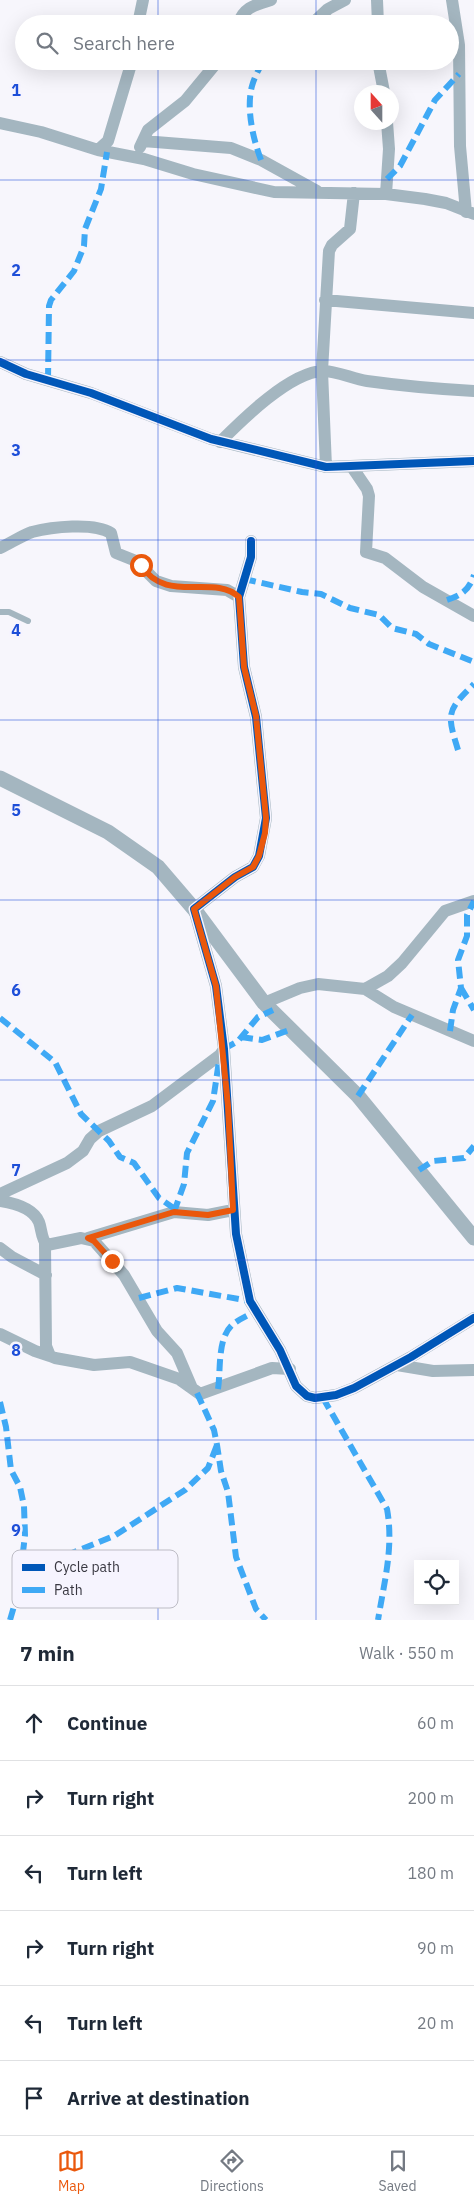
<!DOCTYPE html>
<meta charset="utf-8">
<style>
body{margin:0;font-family:"IBM Plex Sans",sans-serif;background:#f6f6f7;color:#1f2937}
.controls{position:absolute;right:15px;bottom:15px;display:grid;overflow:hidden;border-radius:0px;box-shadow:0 5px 20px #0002}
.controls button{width:45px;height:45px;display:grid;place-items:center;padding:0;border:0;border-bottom:1px solid #e0e1e3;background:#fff;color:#1f2937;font:25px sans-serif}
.compass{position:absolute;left:354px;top:85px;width:45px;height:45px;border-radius:50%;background:#fff;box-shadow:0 5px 20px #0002;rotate:339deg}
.stop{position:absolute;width:15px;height:15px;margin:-11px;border:4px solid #ea580c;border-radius:50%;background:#fff}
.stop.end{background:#ea580c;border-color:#fff;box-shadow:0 1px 5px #0008}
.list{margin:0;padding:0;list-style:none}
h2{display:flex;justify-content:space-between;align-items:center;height:65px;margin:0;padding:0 20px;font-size:21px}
h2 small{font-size:16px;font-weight:400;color:#747a83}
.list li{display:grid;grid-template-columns:32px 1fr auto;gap:15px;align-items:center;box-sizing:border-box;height:75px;padding:0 20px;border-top:1px solid #e0e1e3}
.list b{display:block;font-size:19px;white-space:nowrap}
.list em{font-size:16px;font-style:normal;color:#747a83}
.icon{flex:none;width:28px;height:28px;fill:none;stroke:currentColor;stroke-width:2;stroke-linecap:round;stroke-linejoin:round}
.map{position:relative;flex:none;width:474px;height:1620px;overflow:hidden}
.search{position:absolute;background:#fff;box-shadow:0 5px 20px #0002;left:15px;right:15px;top:15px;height:55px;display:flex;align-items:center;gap:12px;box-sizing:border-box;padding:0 18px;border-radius:28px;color:#747a83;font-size:19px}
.sheet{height:515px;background:#fff}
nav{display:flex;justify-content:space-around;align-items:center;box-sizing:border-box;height:70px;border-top:1px solid #e0e1e3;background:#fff;font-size:14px;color:#747a83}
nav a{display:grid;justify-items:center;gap:2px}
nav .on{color:#ea580c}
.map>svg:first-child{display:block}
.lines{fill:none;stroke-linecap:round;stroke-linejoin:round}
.service{stroke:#a4b6c0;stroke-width:6}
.minor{stroke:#a4b6c0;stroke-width:12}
.tertiary{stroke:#a4b6c0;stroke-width:15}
.quiet{stroke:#3fa9f5;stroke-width:6;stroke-dasharray:12 6;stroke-linecap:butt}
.cycleway-casing{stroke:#f6f4fe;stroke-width:11}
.cycleway{stroke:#0057b8;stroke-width:8}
.route{stroke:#ea580c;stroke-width:6}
.grid{fill:none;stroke:#1d4ed8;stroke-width:1;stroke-opacity:0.55}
.key{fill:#f6f4fe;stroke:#bdbcc5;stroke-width:1}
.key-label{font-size:14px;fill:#393841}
.grid-label{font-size:16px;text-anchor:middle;font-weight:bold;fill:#1d4ed8;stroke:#f6f4fe;stroke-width:5;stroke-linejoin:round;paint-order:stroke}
</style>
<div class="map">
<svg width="474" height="1620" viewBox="0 0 474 1620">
<rect width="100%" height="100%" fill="#f7f6fc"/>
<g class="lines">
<!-- service -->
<path class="service" d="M0,612H9L28,621"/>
<!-- minor -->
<path class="minor" d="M377,0L378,24
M452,0L459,45L460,146L466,212
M138,24L143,0
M238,24C244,7 255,5 271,0
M312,24L328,9L345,0
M378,61L384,92
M131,64L197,61
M0,123L41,132L98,150L144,159L193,174L274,192L386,194L425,199L446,203L474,214
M143,141L231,148L261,160L317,191
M140,147L148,130L185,101L218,61
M98,150L108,141L132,61
M386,194L389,149L387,122
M325,300L474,313
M0,362L26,374L91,393L211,439L326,467L474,461
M220,442C242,420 290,372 323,371C337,371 353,379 367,381C403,386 438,389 474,391
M326,467L322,371L329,251L332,245L350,229L354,193
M352,467L367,489L369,496L366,552L385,558L423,587L474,616
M251,541V557L239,597L244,667L256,717L266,818L259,856L253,867L235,877L194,909L216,986L224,1049L236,1234L250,1301L280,1350L296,1386L307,1396L315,1398L336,1395L354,1388L411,1357L474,1318
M0,548C11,543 21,536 32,532C51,527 94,522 111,533L116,553L136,561L156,581L171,586L227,590L239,597
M365,989L388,976L402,963L445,911L474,901
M264,1003L300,988L318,984L365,989L394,1007L474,1041
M0,1194L67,1163L83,1151L90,1139L99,1131L152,1106L220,1055L224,1049
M0,1201C13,1203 33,1208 39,1222C42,1230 41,1239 47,1245L81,1238L94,1241L124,1275L157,1331L177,1353L192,1388
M88,1238L174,1212L208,1215L233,1210
M45,1244L46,1346L50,1356L55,1358L94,1365L130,1362L179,1379L200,1394L272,1368L290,1369
M0,1248L12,1257L46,1275
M0,1334L35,1351L50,1356
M397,1365L433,1371L474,1370"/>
<!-- tertiary -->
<path class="tertiary" d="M0,778L108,832L158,867L194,909L264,1003L358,1096L474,1238"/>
<!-- quiet -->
<path class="quiet" d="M261,160C253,139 246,108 252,86C254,78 259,69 263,61
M387,179L400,166L435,100L459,74
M48,380L49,306L51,300L74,271L84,246L85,229L101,189L107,152
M244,579L302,592L321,594L350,608L379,615L392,628L416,634L429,644L474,662
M447,600C462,595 469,590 474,575
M458,750C447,714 446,711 474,684
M461,988L474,1010
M0,1018L55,1062L81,1114L109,1141L120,1157L134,1163L159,1198L175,1209
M450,1031L453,1010L461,988L458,960L467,936V915L474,901
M241,1037L262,1040L292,1029
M224,1049L238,1041L258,1017L273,1010
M358,1096L412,1015
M419,1170L433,1161L464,1158L474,1146
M174,1212L184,1184L187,1153L213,1101L219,1061
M139,1298L177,1288L250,1301
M218,1389C221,1370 217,1339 232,1325C239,1319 249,1315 256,1311
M197,1393L214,1430L217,1445L221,1471L228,1492L236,1557L256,1609L266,1620
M323,1398L387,1509C394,1547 384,1583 378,1620
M0,1402L6,1427L11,1470L20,1487L24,1506L25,1535L18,1595
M10,1620L17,1596L30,1577L50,1562L114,1536L185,1490L208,1468L217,1445"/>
<!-- cycleway casing -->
<g class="cycleway-casing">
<path id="cycleway" d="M0,362L26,374L91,393L211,439L326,467L474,461
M251,541V557L239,597L244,667L256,717L266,818L259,856L253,867L235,877L194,909L216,986L224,1049L236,1234L250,1301L280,1350L296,1386L307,1396L315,1398L336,1395L354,1388L411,1357L474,1318"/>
</g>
<!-- cycleway -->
<use href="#cycleway" class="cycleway"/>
</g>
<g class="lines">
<!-- route -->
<path class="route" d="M112,1261L94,1241L88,1238L174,1212L208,1215L233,1210L228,1106L216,986L194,909L235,877L253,867L259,856L265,833L266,818L256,716L244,667L239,597C213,573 166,605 141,565"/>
</g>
<!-- grid -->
<path class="grid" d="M158,0V24M316,0V24M158,61V1620M316,61V1620M0,180H474M0,360H474M0,540H474M0,720H474M0,900H474M0,1080H474M0,1260H474M0,1440H474"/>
<!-- legend -->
<rect x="12" y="1550" width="166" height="58" rx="8" class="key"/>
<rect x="22" y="1564" width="23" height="7" fill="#0057b8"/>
<rect x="22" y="1587" width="23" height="6" fill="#3fa9f5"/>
<g class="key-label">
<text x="54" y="1572">Cycle path</text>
<text x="54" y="1595">Path</text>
</g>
<g class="grid-label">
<text x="16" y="96">1</text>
<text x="16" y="276">2</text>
<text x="16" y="456">3</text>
<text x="16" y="636">4</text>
<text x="16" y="816">5</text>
<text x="16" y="996">6</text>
<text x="16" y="1176">7</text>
<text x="16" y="1356">8</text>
<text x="16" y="1536">9</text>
</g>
</svg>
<div class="controls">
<button><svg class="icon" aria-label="locate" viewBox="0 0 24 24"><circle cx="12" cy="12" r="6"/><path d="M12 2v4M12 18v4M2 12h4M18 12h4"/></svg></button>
</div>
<svg class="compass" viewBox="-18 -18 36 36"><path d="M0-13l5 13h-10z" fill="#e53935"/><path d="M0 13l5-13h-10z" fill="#747a83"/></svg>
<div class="stop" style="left:141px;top:565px"></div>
<div class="stop end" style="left:112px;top:1261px"></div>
<div class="search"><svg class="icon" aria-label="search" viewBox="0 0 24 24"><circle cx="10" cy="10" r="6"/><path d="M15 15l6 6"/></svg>Search here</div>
</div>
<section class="sheet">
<h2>7 min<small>Walk · 550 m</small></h2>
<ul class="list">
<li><svg class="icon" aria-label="ahead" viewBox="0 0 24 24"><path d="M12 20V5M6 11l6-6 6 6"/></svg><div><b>Continue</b></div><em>60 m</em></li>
<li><svg class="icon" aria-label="right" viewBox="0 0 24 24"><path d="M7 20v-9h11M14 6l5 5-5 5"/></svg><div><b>Turn right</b></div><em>200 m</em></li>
<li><svg class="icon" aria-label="left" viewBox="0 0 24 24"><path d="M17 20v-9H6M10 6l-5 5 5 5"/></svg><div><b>Turn left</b></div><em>180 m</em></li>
<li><svg class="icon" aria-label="right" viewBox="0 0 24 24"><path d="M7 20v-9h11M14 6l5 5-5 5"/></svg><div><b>Turn right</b></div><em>90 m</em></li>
<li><svg class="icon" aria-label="left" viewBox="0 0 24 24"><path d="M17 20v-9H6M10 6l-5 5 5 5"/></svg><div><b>Turn left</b></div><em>20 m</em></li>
<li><svg class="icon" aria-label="arrive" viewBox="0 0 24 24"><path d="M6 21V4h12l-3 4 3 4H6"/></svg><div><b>Arrive at destination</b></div></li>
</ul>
</section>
<nav>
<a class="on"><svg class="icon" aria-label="map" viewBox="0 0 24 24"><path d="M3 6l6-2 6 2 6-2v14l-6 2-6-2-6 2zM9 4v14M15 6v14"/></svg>Map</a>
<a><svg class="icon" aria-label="directions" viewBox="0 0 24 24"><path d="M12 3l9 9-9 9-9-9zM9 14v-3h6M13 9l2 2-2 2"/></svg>Directions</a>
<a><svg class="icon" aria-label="saved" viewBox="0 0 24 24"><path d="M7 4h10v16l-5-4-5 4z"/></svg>Saved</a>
</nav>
